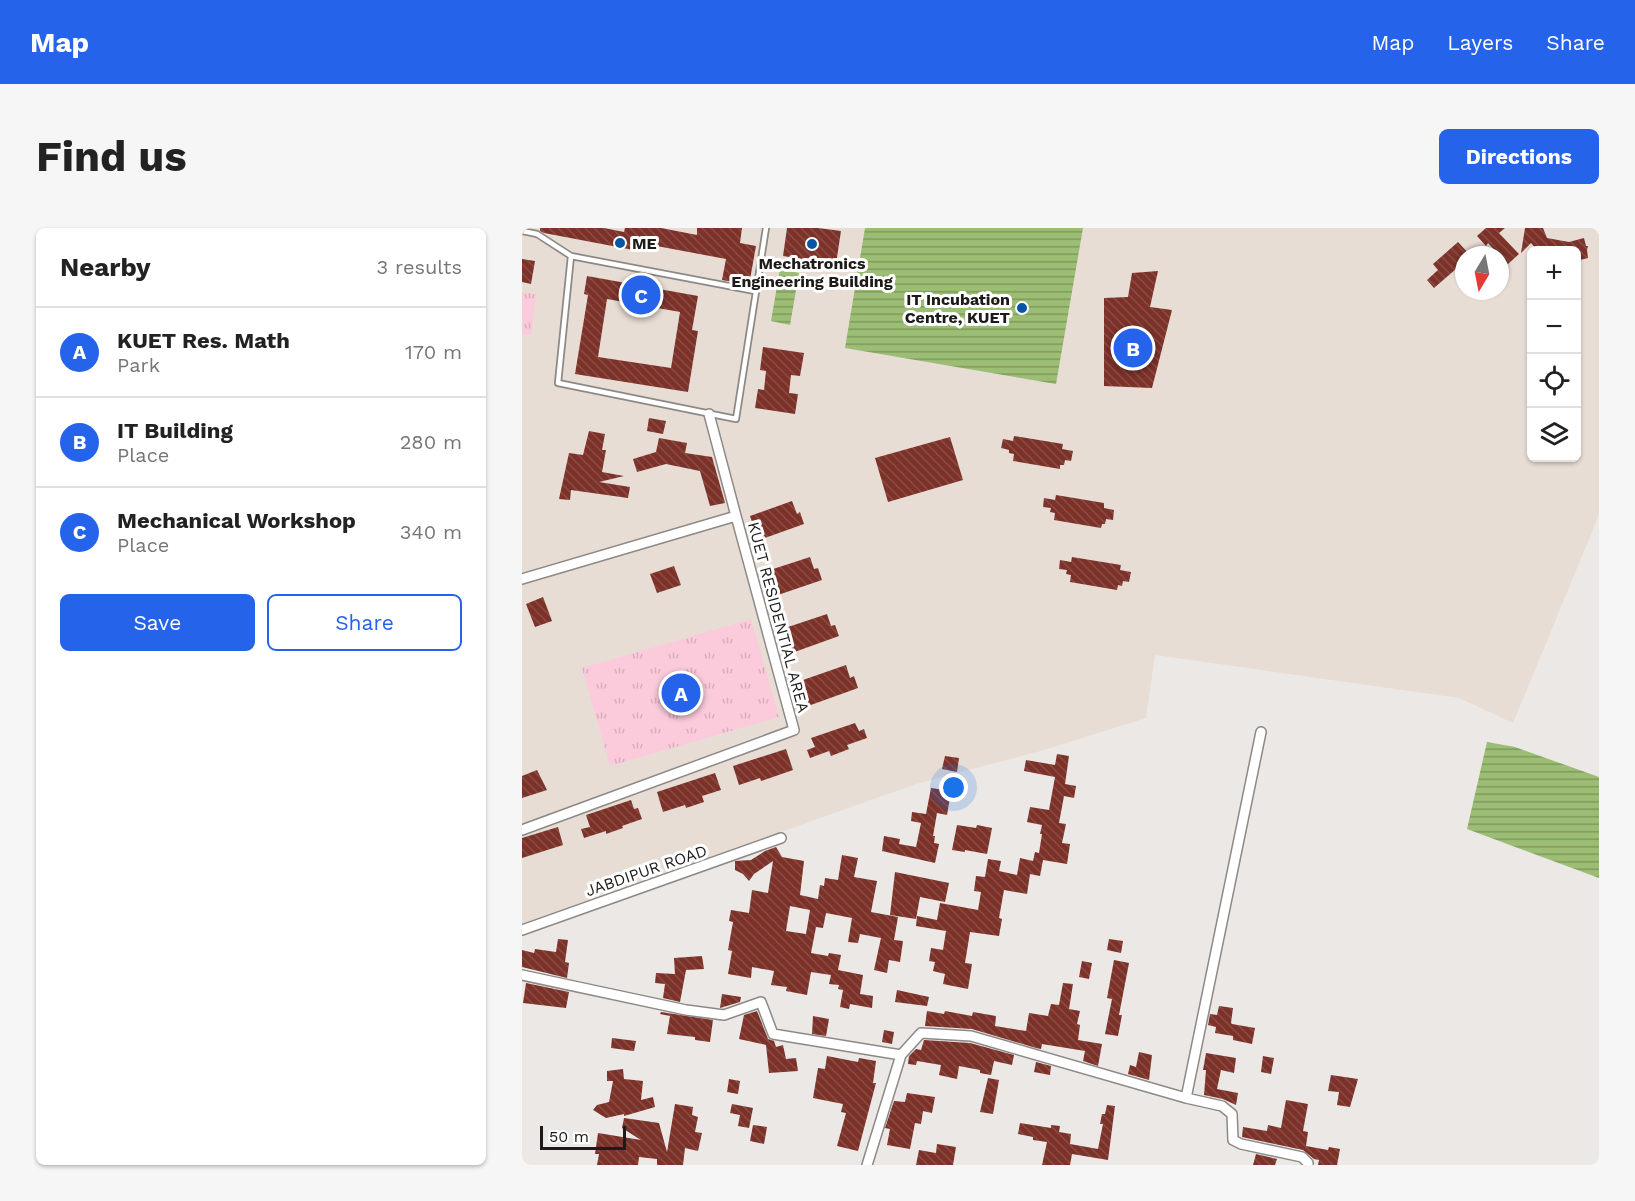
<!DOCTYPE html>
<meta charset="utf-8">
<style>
body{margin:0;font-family:"Work Sans",sans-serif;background:#f6f6f6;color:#222}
.controls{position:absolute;right:18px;top:18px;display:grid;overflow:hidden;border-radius:9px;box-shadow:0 2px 4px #0004}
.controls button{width:54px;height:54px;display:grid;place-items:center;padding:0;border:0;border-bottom:2px solid #e0e0e0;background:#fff;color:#222;font:30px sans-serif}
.compass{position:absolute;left:933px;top:18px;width:54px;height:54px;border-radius:50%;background:#fff;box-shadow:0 2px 4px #0004;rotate:190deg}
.scale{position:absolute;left:18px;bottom:15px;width:86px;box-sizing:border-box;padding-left:6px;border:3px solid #1c1b1a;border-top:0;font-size:16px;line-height:21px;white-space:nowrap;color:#1c1b1a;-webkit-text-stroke:4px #fff;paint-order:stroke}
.you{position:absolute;left:432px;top:560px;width:21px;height:21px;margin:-15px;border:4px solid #fff;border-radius:50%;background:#1a73e8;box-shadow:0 0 0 9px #1a73e833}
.badge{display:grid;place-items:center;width:39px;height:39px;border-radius:50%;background:#2563eb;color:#fff;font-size:20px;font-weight:700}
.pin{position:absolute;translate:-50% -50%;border:3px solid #fff;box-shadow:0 2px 6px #0006}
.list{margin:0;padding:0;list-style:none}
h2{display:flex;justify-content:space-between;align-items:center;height:78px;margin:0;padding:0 24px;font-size:26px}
h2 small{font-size:20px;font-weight:400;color:#767676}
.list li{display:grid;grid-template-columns:39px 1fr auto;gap:18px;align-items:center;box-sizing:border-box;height:90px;padding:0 24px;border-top:2px solid #e0e0e0}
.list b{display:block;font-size:22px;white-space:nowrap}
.list p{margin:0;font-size:20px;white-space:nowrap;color:#767676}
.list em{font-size:20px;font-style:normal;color:#767676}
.actions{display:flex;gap:12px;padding:18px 24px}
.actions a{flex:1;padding:14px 0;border:2px solid #2563eb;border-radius:9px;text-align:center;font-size:21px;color:#2563eb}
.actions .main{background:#2563eb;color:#fff}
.icon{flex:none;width:33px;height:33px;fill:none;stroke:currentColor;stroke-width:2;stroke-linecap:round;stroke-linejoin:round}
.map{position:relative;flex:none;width:1077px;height:937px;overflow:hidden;border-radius:9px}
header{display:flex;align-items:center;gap:36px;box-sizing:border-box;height:84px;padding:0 30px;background:#2563eb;color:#fff}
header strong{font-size:28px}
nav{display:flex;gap:33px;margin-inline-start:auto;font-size:21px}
.intro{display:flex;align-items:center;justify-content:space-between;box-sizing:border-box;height:144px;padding:0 36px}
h1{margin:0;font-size:42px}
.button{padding:15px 27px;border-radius:9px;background:#2563eb;color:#fff;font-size:21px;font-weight:700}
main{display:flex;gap:36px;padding:0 36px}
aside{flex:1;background:#fff;border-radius:9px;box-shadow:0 2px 4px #0004}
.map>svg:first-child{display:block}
.built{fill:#e7ddd4;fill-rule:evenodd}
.park{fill:url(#park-tufts)}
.water{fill:url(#water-rules)}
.building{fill:url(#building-back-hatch);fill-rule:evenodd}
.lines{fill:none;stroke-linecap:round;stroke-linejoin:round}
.lane-casing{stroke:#8c8986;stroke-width:8}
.street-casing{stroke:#8c8986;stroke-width:12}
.lane{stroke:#fff;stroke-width:4.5}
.street{stroke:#fff;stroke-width:9}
.poi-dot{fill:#0755a4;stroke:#fff;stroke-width:2}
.labels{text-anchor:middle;stroke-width:6;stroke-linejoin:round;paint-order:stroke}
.poi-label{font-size:16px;font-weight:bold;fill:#1c1b1a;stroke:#fff;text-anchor:start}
.street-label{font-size:16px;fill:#1c1b1a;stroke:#fff}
</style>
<header>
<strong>Map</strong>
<nav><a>Map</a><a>Layers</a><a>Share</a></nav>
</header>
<div class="intro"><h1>Find us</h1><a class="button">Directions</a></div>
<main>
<aside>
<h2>Nearby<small>3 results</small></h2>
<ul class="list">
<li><span class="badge">A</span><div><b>KUET Res. Math</b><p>Park</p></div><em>170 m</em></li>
<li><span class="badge">B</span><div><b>IT Building</b><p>Place</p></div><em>280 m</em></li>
<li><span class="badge">C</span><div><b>Mechanical Workshop</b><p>Place</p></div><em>340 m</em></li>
</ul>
<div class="actions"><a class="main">Save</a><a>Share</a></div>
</aside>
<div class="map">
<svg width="1077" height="937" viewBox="0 0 1077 937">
<defs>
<pattern id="park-tufts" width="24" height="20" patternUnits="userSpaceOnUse" patternTransform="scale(1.5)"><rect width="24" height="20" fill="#fbcbdc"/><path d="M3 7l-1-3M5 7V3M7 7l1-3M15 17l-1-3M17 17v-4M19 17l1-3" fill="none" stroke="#d7aebc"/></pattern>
<pattern id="water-rules" width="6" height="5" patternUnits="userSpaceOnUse" patternTransform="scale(1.5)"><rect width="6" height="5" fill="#9cbe74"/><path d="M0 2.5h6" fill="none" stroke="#7e9a5e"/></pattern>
<pattern id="building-back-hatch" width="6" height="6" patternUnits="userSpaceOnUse" patternTransform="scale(1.5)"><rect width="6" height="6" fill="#7c3129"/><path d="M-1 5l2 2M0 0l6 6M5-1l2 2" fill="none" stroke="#894d46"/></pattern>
</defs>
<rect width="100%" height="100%" fill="#ece8e5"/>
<!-- built -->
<path class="built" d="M0,0H1077V287L991,495L937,470L633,427L624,490L522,522L394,556L0,696ZM1010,22H1054V230H1010ZM942,27H978V63H942Z"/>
<!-- park -->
<path class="park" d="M0,64L14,66L9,107L0,106Z
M229,391L257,489L88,538L60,440Z"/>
<!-- water -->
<path class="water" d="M343,0H561L534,156L323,120Z
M258,41L277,45L268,97L249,93Z
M965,514L993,519L1077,549V650L945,601Z"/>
<!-- building -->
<path class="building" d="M18,0H82L102,4L103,0H139L175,7V0H220L218,15L234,18L227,57L200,52L204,31L124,16L122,24L22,5L18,3Z
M265,0H296L319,3L314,36L261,28Z
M964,0H983L977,5L997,26L986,36L966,15L964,18L955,8Z
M1003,0H1021L1025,10L1047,14L1062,10L1064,18H1066L1065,22L1066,30L1054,33V22H1015L1009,15L999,25Z
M936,14L948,27H942V34L912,60L905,52L916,42L911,36Z
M0,31L13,33L9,56L0,54Z
M636,43L628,79L650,82L630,160L582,158V70L606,69L610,45Z
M65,48L176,68L170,102L176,103L166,164L53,146L66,67L62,66ZM85,71L158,84L149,140L76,129Z
M241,119L282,125L278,148L269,147L267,165L276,166L273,186L233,180L236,161L242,162L244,143L238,142Z
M127,190L144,193L141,206L125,203Z
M67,203L83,206L80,222H84L80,244L102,248L77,254L108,259L106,270L49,262L48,272L37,271L47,225L61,227Z
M492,208L541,216L540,221L551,223L549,233L543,232L542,237H538V241L491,233L492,226L487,225V222L479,220L481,211L491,213Z
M428,209L441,252L366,274L353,230Z
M137,210L165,215L163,225L190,229L203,275L188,278L178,243L144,236L115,244L111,231L134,224Z
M534,267L582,275V280L592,282L591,292L584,291L583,296H580L579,300L532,292L533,285L528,284L529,280L521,279L522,270L533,272Z
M270,273L275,286L278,284L282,296L232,314L228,301L232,300L228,288Z
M288,329L292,341L296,340L300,352L250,369L245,357L249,355L245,343Z
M550,329L599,337L598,342L609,344L607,354L601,353L600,358L596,357L595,362L548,354L549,347L544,346L545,342L537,341L538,332L549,334Z
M152,338L159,357L135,365L128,346Z
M21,369L30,393L13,399L4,376Z
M305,386L309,398L313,397L317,408L267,426L263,413L267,412L263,400Z
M324,437L328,450L332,448L336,460L286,478L281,465L285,464L281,452Z
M333,495L337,503L342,501L345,510L325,517L327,521L309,528L307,523L288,530L285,522L293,519L289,510Z
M264,521L271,542L239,553L238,550L217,557L211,538Z
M535,526L547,528L543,556L554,558L552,570L542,568L537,595L544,596L540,615L548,616L545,636L521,632L518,648L508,646L505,666L482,662L477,690L480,691L477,708L448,704L443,735L450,736L446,761L421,756L423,746L411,743L413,734L407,733L409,720L421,722L424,703L394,698L395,688L415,692L418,675L456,682L459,664L452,663L454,648L463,649L466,631L479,633L477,643L495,647L498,630L511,633L513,624L517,625L520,606H518L520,597L505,594L508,579L527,582L533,549L502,543L504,532L533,537Z
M423,528L437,530L435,544L420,541Z
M15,542L25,562L0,570V548Z
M193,545L199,562L180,568L182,574L164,580L163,577L141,584L135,564Z
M409,560L429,563L425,587L415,585L411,608H413L412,615L417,616L413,635L360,623L362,608L378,611L377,616L394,619L399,595L389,593L390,584L404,586Z
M109,572L112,581L116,580L120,591L100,598L101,600L84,606V603L62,610L59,601L68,599L64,587Z
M435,597L454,600L455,597L470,600L465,626L443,622V624L430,622Z
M36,599L41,617L0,630V610Z
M254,619L260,629L282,633L278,667L296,671L298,657L302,658L303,650L316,652L320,627L336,630L332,649L355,653L349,684L376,689L372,712L381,713L378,734L367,732L365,745L352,742L359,710L338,706L336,715L326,714L330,690L304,685L301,700L294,699L289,725L306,728L307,725L319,727L316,742L341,747L338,766L351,768L350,780L328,776L327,781L318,779L321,762L316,761L317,757L307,756L309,747L289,744L285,767L264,763L265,759L249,757L252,743L230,739L229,750L206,746L210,723L206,722L211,694L207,693L209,682L227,685L230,662L246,665L251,633L232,646L227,653L221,646L213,642V633L229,632L243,623ZM268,678L288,682L284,706L264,703Z
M373,644L427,655L423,674L398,669L394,691L368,687Z
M36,711L46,712L43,734L47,735L45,750L0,739V722L12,725L13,721L34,724Z
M587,711L601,713L599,725L585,722Z
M180,728L182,741L164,742L158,774L141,770L143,756L133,755L134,745L153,746L152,730Z
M592,732L607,735L597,787H600L596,808L583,806L590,771L585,770Z
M560,733L570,735L567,751L557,749Z
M4,755L47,764L44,780L1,775Z
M541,755L551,756L547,781L558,783L555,796L558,797L556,812L580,816L576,838L561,833L563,823L520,816L519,821L514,820L450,801L403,798L405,783L422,786L423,783L450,788L451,784L474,788L473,798L504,803L507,785L526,788L529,776L537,777Z
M375,762L407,769L405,778L373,774Z
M200,766L219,769L218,774L198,780Z
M697,778L711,780L709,795L710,796L733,800L730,816L711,812V808L693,805L694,799L686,797L688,786L695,787Z
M235,783L246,811L252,813L254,819L261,817L264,831L274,830L276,843L247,845L244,817L217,811L222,787Z
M139,784L191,792L188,814L173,812V809L145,806L148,788L138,786Z
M291,788L307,791L304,808L290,806Z
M362,802L372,804L370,816L360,814Z
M90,810L114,813L112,823L89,820Z
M402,812L448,815L492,827L490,837L472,833L469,847L458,845V842L437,838L435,851L417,847L419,837L395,833L394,837L386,836L387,828L394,821L399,822Z
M617,824L630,827L627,852L606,846L608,837L614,839Z
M684,825L714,830L712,845L699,842L695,861L716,865L714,877L701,871L682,867L684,842H681Z
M305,828L336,834L337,830L354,833L351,855H354L336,923L315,918L324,885L319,884L321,876L291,870L296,840L303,841Z
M741,828L752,830L749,846L739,844Z
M514,834L529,838L528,847L512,844Z
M101,841L102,851L121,853L119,872L131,869L133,879L102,888V886L84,890L71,882L75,877L87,874L91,853H85V843Z
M809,847L836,851L828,879L815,877L817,864L806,863Z
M466,850L477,852L471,886L458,884Z
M207,851L218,853L216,866L205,864Z
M385,865L413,869L410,885L401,883L399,896L393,895L388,921L365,917L368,901L363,900L372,873L383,874Z
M764,872L786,876L781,903L786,904L784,918L806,922L807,919L818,921L815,937H796L797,932L792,931L781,922L720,909L721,899L745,903L746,897L759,900Z
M153,876L171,879L170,887L176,889L173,904L180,905L176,923L163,920L161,937H135V931L117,929L116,937H75L77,926H73L76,905L119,912L100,900L102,890L137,895L145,924Z
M210,876L231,880L227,900L216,898L218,887L208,885Z
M585,877L593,878L586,932L550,926L548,937H520L525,914L511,912V909L496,906L498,895L529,900V897L538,898L537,904L549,906L548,916L576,921L581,896H578L580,886H583Z
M231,897L245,899L242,916L228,913Z
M415,916L434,919L431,937H394L397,922L414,925Z
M734,926L755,931L753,937H731Z"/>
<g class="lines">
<!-- lane casing -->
<g class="lane-casing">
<path id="lane" d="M0,3L15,6L49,28L36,155L214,191L244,0
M49,28L233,63"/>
</g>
<!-- street casing -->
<g class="street-casing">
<path id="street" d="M187,186L214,288
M0,351L214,288L272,502L0,602
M739,504L664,870L700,878L710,886L711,912L719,916L780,929L786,935V937
M0,702L259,610
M0,747L164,782L202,787L239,774L251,806L379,827L345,937
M379,827L399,805L449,808L664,870"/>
</g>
<!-- lane -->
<use href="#lane" class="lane"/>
<!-- street -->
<use href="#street" class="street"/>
</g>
<!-- markers -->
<g class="poi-dot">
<circle cx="98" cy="15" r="6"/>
<circle cx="290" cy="16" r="6"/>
<circle cx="500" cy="80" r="6"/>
</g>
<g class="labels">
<!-- poi labels -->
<g class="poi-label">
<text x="110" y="21">ME</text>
<text x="290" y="41" text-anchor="middle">Mechatronics<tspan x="290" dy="18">Engineering Building</tspan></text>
<text x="488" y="77" text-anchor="end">IT Incubation<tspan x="488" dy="18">Centre, KUET</tspan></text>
</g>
<!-- street labels -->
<g class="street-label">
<text transform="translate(257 389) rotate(75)" y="6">KUET RESIDENTIAL AREA</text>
<text transform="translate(124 642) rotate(-19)" y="6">JABDIPUR ROAD</text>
</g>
</g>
</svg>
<div class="controls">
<button>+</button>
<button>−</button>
<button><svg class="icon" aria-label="locate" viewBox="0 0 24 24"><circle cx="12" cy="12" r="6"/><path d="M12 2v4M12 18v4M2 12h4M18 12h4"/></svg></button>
<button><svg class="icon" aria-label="layers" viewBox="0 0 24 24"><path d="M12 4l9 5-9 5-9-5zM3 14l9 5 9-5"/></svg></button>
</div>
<svg class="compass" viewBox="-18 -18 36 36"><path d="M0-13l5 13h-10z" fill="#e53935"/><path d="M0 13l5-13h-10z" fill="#767676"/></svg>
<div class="scale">50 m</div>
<div class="you"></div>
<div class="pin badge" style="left:159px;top:465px">A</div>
<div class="pin badge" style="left:611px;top:120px">B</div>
<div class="pin badge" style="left:119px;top:67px">C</div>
</div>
</main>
